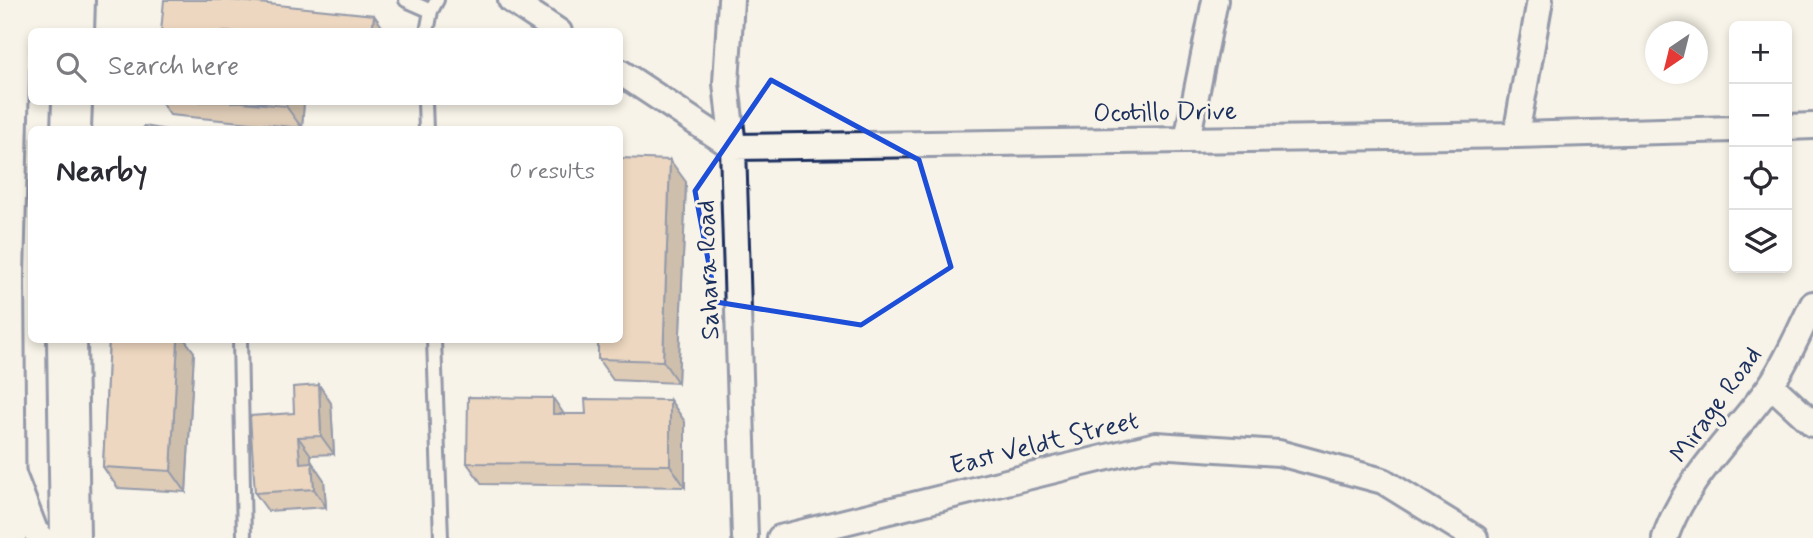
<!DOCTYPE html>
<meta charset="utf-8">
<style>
body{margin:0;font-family:Mynerve,sans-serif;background:#f2f2f3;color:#2b2b33}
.controls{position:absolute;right:21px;top:21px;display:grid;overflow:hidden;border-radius:10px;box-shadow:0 4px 10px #0003}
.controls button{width:63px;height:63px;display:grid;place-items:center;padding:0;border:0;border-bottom:2px solid #e1e1e2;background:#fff;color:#2b2b33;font:35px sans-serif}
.compass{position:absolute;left:1645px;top:21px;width:63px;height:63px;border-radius:50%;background:#fff;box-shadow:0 4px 10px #0003;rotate:215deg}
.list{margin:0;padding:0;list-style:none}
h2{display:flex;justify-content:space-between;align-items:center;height:91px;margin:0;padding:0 28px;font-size:30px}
h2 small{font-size:23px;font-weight:400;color:#7c7c81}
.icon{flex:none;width:38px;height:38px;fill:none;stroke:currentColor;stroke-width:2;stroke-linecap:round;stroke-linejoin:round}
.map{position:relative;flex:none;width:1813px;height:538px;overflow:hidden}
.search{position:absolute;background:#fff;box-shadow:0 4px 10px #0003;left:28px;top:28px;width:595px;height:77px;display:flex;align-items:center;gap:18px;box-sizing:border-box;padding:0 24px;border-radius:10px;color:#7c7c81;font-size:26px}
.panel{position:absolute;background:#fff;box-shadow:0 4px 10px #0003;left:28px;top:126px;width:595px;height:217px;border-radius:10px}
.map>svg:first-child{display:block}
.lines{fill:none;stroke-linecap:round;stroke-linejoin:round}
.service-casing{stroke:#1b2f5e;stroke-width:18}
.minor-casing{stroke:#1b2f5e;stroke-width:30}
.primary-casing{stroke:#1b2f5e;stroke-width:44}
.service{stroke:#f7f3e8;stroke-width:12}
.minor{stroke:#f7f3e8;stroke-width:24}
.primary{stroke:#f7f3e8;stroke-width:38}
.wall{fill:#c09d7c;stroke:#1b2f5e;stroke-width:2}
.shaded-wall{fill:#9c8065;stroke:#1b2f5e;stroke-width:2}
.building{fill:#dfb790;stroke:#1b2f5e;stroke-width:2}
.marked{fill:none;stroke:#1d4ed8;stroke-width:5;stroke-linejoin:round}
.labels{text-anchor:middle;stroke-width:6;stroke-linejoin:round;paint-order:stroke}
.street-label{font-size:26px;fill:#1b2f5e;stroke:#f7f3e8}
</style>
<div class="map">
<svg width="1813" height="538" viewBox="0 0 1813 538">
<rect width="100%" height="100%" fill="#f7f3e8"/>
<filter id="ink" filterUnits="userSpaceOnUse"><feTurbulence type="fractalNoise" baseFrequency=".0143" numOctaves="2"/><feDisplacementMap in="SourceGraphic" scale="14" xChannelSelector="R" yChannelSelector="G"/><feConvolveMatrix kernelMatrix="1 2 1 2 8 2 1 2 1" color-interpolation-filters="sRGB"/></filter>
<g filter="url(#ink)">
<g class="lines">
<!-- service casing -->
<g class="service-casing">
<path id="service" d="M406,0L431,11
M427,32L431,11L437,0
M425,102L426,130
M240,340L244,538
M434,340L441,538"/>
</g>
<!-- minor casing -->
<g class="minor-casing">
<path id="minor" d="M511,0L559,32
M731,0L726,83L733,147L745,538
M620,72L733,147L1516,135L1734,129
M1787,127L1813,126
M1516,135L1540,0
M1187,140L1215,0
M1771,385L1813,424
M13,474L35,531L42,538
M780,538L1156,445L1279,453L1383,481L1475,538
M1665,538C1685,479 1734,436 1770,386C1787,362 1799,331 1813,304"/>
</g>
<!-- primary casing -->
<g class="primary-casing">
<path id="primary" d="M44,32L45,0
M74,32L75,0
M71,130L72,102
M67,340L70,538
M6,538L4,276L11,0"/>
</g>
<!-- service -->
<use href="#service" class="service"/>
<!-- minor -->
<use href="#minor" class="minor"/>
<!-- primary -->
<use href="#primary" class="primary"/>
</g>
<!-- wall -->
<path class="wall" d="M161,102H304L302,128L170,115Z
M686,182L678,383L613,380L598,359Z
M109,340H185L194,352L186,492L118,488L103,467Z
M319,385L331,403L334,454L311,455V462L324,480L326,507L268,511L255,493L294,413Z
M670,400L685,422V487L482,484L467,463L564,414H586Z"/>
<!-- shaded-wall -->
<path class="shaded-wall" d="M374,15L386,32H372Z
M287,102H304L302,128L286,106Z
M670,160L686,182L678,383L663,361Z
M178,340H185L194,352L186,492L171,471Z
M319,385L331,403L334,454L321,436Z
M553,398L568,420L553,414Z
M670,400L685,422V487L670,465Z
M298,437L311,455L312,481L300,463Z
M312,462L324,480L326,507L314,489Z"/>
<!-- building -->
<path class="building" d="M164,0H230L374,15L372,32H161Z
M241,102H287L286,106Z
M144,126L167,130H143Z
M620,158L670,160L663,361L598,359V340H620Z
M109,340H178L171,471L103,467Z
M319,385L321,436L298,437L300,463L312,462L314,489L255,493L250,416L294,413L293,387Z
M468,397L553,398V414H586L585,399L670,400V465L467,463Z"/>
</g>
<!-- marked area -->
<path d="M0 0H1813V538H0ZM771,80L919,160L951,267L861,325L716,302L695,191Z" fill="#f7f3e8" fill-opacity=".55" fill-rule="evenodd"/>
<path class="marked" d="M771,80L919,160L951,267L861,325L716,302L695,191Z"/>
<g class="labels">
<!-- street labels -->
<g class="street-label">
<text transform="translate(1165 111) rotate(-1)" y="9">Ocotillo Drive</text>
<text transform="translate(707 270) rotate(-92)" y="9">Sahara Road</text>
<text transform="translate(1715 404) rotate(-54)" y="9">Mirage Road</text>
<text transform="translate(1044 442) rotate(-14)" y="9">East Veldt Street</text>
</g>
</g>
</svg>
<div class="controls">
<button>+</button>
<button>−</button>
<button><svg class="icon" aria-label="locate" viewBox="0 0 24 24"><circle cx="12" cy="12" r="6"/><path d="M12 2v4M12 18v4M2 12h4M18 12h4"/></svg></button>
<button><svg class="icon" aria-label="layers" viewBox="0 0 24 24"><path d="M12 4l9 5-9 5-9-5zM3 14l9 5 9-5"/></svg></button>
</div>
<svg class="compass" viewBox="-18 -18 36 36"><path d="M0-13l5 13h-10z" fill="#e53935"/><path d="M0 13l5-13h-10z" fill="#7c7c81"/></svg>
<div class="search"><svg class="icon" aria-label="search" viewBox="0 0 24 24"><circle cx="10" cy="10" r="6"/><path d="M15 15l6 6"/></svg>Search here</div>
<section class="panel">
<h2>Nearby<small>0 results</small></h2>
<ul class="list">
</ul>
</section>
</div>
